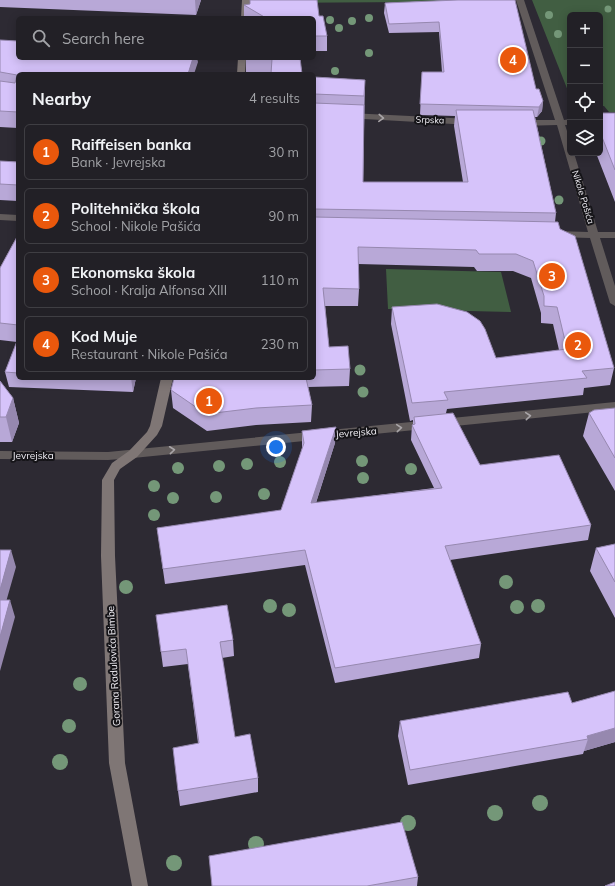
<!DOCTYPE html>
<meta charset="utf-8">
<style>
body{margin:0;font-family:Mulish,sans-serif;background:#2a282e;color:#f1f3f6}
.controls{position:absolute;right:12px;top:12px;display:grid;overflow:hidden;border-radius:6px;box-shadow:0 2px 10px #0003}
.controls button{width:36px;height:36px;display:grid;place-items:center;padding:0;border:0;border-bottom:1px solid #3f3e43;background:#222026;color:#f1f3f6;font:20px sans-serif}
.you{position:absolute;left:276px;top:447px;width:14px;height:14px;margin:-10px;border:3px solid #fff;border-radius:50%;background:#1a73e8;box-shadow:0 0 0 6px #1a73e833}
.badge{display:grid;place-items:center;width:26px;height:26px;border-radius:50%;background:#ea580c;color:#fff;font-size:13px;font-weight:700}
.pin{position:absolute;translate:-50% -50%;border:2px solid #fff;box-shadow:0 1px 4px #0006}
.list{margin:0;padding:0;list-style:none}
h2{display:flex;justify-content:space-between;align-items:center;height:52px;margin:0;padding:0 16px;font-size:17px}
h2 small{font-size:13px;font-weight:400;color:#a2a3a7}
.list li{display:grid;grid-template-columns:26px 1fr auto;gap:12px;align-items:center;box-sizing:border-box;height:56px;margin:0 8px 8px;padding:0 8px;border:1px solid #3f3e43;border-radius:6px}
.list b{display:block;font-size:15px;white-space:nowrap}
.list p{margin:0;font-size:13px;white-space:nowrap;color:#a2a3a7}
.list em{font-size:13px;font-style:normal;color:#a2a3a7}
.icon{flex:none;width:22px;height:22px;fill:none;stroke:currentColor;stroke-width:2;stroke-linecap:round;stroke-linejoin:round}
.map{position:relative;flex:none;width:615px;height:886px;overflow:hidden}
.search{position:absolute;background:#222026;box-shadow:0 2px 10px #0003;left:16px;top:16px;width:300px;height:44px;display:flex;align-items:center;gap:10px;box-sizing:border-box;padding:0 14px;border-radius:6px;color:#a2a3a7;font-size:15px}
.panel{position:absolute;background:#222026;box-shadow:0 2px 10px #0003;left:16px;top:72px;width:300px;height:308px;border-radius:6px}
.map>svg:first-child{display:block}
.green{fill:#415e42}
.lines{fill:none;stroke-linecap:round;stroke-linejoin:round}
.street{fill:#615b5b;fill-rule:evenodd}
.secondary{fill:#7f7675;fill-rule:evenodd}
.tree{fill:#749778}
.wall{fill:#b8a8d7}
.shaded-wall{fill:#9688af}
.building{fill:#d6c3fa;stroke:#9688af}
.oneway{stroke:#a9a5a8}
.labels{text-anchor:middle;stroke-width:4;stroke-linejoin:round;paint-order:stroke}
.far-street-label{font-size:9px;fill:#f1eff5;stroke:#151418}
.street-label{font-size:10px;fill:#f1eff5;stroke:#151418}
</style>
<div class="map">
<svg width="615" height="886" viewBox="0 0 615 886">
<rect width="100%" height="100%" fill="#2d2a33"/>
<!-- green -->
<path class="green" d="M262,0H503L414,6L413,2L262,3Z
M532,0H615V112H609L604,106H600V15H570V96Z
M386,269L501,272L511,312L388,309Z"/>
<g class="lines">
<!-- street -->
<path class="street" d="M516,0H524L564,120L570,119V125H565L570,140V153H574L598,232H615V238H600L615,286V306L610,303L590,238L556,237L551,234L556,231L588,232L557,125L521,126L517,123L521,120H555Z
M349,113L471,119L475,122L471,125L346,118V114Z
M0,214L18,215V221L0,220Z
M615,402V410L133,458L108,460L0,459V451L108,452Z"/>
<!-- secondary -->
<path class="secondary" d="M242,0H250L249,18H241Z
M238,58H246L245,74H237Z
M161,378H173L162,426L157,435L137,457L120,469L114,480L115,556L125,763L148,886H132L109,763L101,556L102,480L112,463L129,451L147,432L150,426Z"/>
</g>
<!-- trees -->
<g class="tree">
<circle cx="608" cy="9" r="3.5"/>
<circle cx="549" cy="15" r="4"/>
<circle cx="369" cy="18" r="4"/>
<circle cx="330" cy="20" r="4"/>
<circle cx="352" cy="21" r="4"/>
<circle cx="339" cy="28" r="4"/>
<circle cx="558" cy="34" r="4"/>
<circle cx="369" cy="53" r="4"/>
<circle cx="335" cy="71" r="4"/>
<circle cx="541" cy="141" r="4.5"/>
<circle cx="559" cy="200" r="4.5"/>
<circle cx="360" cy="370" r="5.5"/>
<circle cx="363" cy="392" r="5.5"/>
<circle cx="362" cy="461" r="6"/>
<circle cx="280" cy="462" r="6"/>
<circle cx="247" cy="464" r="6"/>
<circle cx="219" cy="466" r="6"/>
<circle cx="178" cy="468" r="6"/>
<circle cx="411" cy="469" r="6"/>
<circle cx="363" cy="478" r="6"/>
<circle cx="154" cy="486" r="6"/>
<circle cx="264" cy="494" r="6"/>
<circle cx="216" cy="497" r="6"/>
<circle cx="173" cy="498" r="6"/>
<circle cx="154" cy="515" r="6"/>
<circle cx="506" cy="582" r="7"/>
<circle cx="126" cy="587" r="7"/>
<circle cx="270" cy="606" r="7"/>
<circle cx="538" cy="606" r="7"/>
<circle cx="517" cy="607" r="7"/>
<circle cx="289" cy="610" r="7"/>
<circle cx="80" cy="684" r="7"/>
<circle cx="69" cy="726" r="7"/>
<circle cx="60" cy="762" r="8"/>
<circle cx="540" cy="803" r="8"/>
<circle cx="495" cy="813" r="8"/>
<circle cx="408" cy="823" r="8"/>
<circle cx="256" cy="844" r="8"/>
<circle cx="174" cy="863" r="8"/>
</g>
<!-- wall -->
<path class="wall" d="M0,0H201L196,15L0,7Z
M458,0L536,89L543,101L542,111L537,117H535L556,213L555,222L560,229L614,368L610,385L584,388L583,395L447,409L446,413L480,465L591,525L588,540L450,560L481,644L479,658L335,683L305,565L165,584L157,528L281,510L302,449V431L336,427L335,443L316,503L434,488L411,440L412,425H413V420L410,421L391,324L392,307L496,358L559,350L553,324L541,323V313L531,278L513,271H477L474,267L358,264L359,289L358,306H325L329,347L350,369L349,386L308,387L312,405L311,422L256,425L207,431L173,408L171,390L174,378H314V77L365,80L363,182H463L454,126L455,116L420,115L422,72H442L439,32L389,33L384,13L385,3Z
M244,5L319,16L327,36V51H314V18H244Z
M0,40L198,62L18,74V128L0,127Z
M246,58H300L302,74H246Z
M600,113H615V202L596,153H600Z
M0,161L18,162V201L0,200Z
M18,235V378H136L133,392L9,387L5,372L17,342L0,340V268Z
M0,381L13,398L19,423L12,442H0Z
M615,408V491L583,436L589,413Z
M615,544V618L590,571L596,548Z
M233,640L234,656L222,658L235,737L258,778V792L180,806L178,791L198,743L188,664L163,667L161,652Z
M615,691V742L584,751L583,754L408,785L398,736L400,721L572,703Z
M418,877L417,886H212Z"/>
<!-- shaded-wall -->
<path class="shaded-wall" d="M195,0H201L196,15Z
M193,58H197L198,62L194,74H188Z
M543,101L542,111L537,117L539,107Z
M131,378H136L133,392Z
M13,398L19,423L12,442L6,417Z
M336,427L335,443L311,518V503Z
M11,550L16,567L2,616L0,609V590Z
M10,600L15,617L0,671V637Z
M615,728V742L584,751L588,739L587,736Z"/>
<!-- building -->
<path class="building" d="M250,0H317L319,16H323L327,36H314V18H266L244,5L250,4Z
M458,0H515L536,89H539L543,101L539,107L420,104L422,72H444L439,22L389,24L385,3Z
M0,40L18,41V58H193L188,74H18V112L0,111V81L15,83L17,75L0,72Z
M246,58H300L302,74H271L272,59H246Z
M314,77L365,80L364,96L314,94Z
M314,103L364,105L363,182H468L456,110H533L556,213L314,209V210Z
M600,113H615V170L600,132Z
M0,161L18,162V185L0,184Z
M314,217L558,222L560,229L575,236L614,368L582,371L587,378L444,392L448,400L412,403L392,307L437,304L467,312L480,321L485,329L496,358L567,349L557,307L544,306V296L533,261L516,254H479L476,250L358,247L359,289L323,288L329,347L348,346L350,369L314,370Z
M18,235V325L0,323V268Z
M17,341H18V373L5,372Z
M174,378H306L312,405L256,408L206,414L171,390Z
M0,381L13,398L6,417H0Z
M615,408V458L589,413L594,410Z
M453,413L480,465L559,455L591,525L445,546L481,644L335,668L305,550L163,569L157,528L281,510L304,443L302,431L336,427L311,503L442,488L412,425L415,424L414,417Z
M615,544V582L596,548Z
M0,550H11L0,590Z
M0,600H10L0,637Z
M227,605L233,640L220,642L235,737L250,734L258,778L178,791L173,748L199,743L186,649L161,652L156,615Z
M615,691V728L587,736L588,739L410,770L400,721L568,692L572,703Z
M402,822L418,877L367,886H212L209,856Z
M615,882V886H605Z"/>
<!-- one-way arrows -->
<defs><path id="oneway-chevron" d="M-2-3.5L2.5 0L-2 3.5" fill="none" stroke-width="1.6" stroke-linecap="round" stroke-linejoin="round"/></defs>
<g class="oneway">
<use href="#oneway-chevron" transform="translate(381 118) rotate(3)"/>
<use href="#oneway-chevron" transform="translate(528 416) rotate(-5)"/>
<use href="#oneway-chevron" transform="translate(399 428) rotate(-5)"/>
<use href="#oneway-chevron" transform="translate(172 450) rotate(-6)"/>
</g>
<g class="labels">
<!-- far-street labels -->
<g class="far-street-label">
<text transform="translate(430 120) rotate(2)" y="3">Srpska</text>
<text transform="translate(583 197) rotate(73)" y="3">Nikole Pašića</text>
</g>
<!-- street labels -->
<g class="street-label">
<text transform="translate(356 432) rotate(-5)" y="4">Jevrejska</text>
<text x="33" y="459">Jevrejska</text>
<text transform="translate(113 666) rotate(-93)" y="4">Gorana Radulovića Bimbe</text>
</g>
</g>
</svg>
<div class="controls">
<button>+</button>
<button>−</button>
<button><svg class="icon" aria-label="locate" viewBox="0 0 24 24"><circle cx="12" cy="12" r="6"/><path d="M12 2v4M12 18v4M2 12h4M18 12h4"/></svg></button>
<button><svg class="icon" aria-label="layers" viewBox="0 0 24 24"><path d="M12 4l9 5-9 5-9-5zM3 14l9 5 9-5"/></svg></button>
</div>
<div class="you"></div>
<div class="pin badge" style="left:209px;top:401px">1</div>
<div class="pin badge" style="left:578px;top:345px">2</div>
<div class="pin badge" style="left:552px;top:276px">3</div>
<div class="pin badge" style="left:513px;top:60px">4</div>
<div class="search"><svg class="icon" aria-label="search" viewBox="0 0 24 24"><circle cx="10" cy="10" r="6"/><path d="M15 15l6 6"/></svg>Search here</div>
<section class="panel">
<h2>Nearby<small>4 results</small></h2>
<ul class="list">
<li><span class="badge">1</span><div><b>Raiffeisen banka</b><p>Bank · Jevrejska</p></div><em>30 m</em></li>
<li><span class="badge">2</span><div><b>Politehnička škola</b><p>School · Nikole Pašića</p></div><em>90 m</em></li>
<li><span class="badge">3</span><div><b>Ekonomska škola</b><p>School · Kralja Alfonsa XIII</p></div><em>110 m</em></li>
<li><span class="badge">4</span><div><b>Kod Muje</b><p>Restaurant · Nikole Pašića</p></div><em>230 m</em></li>
</ul>
</section>
</div>
